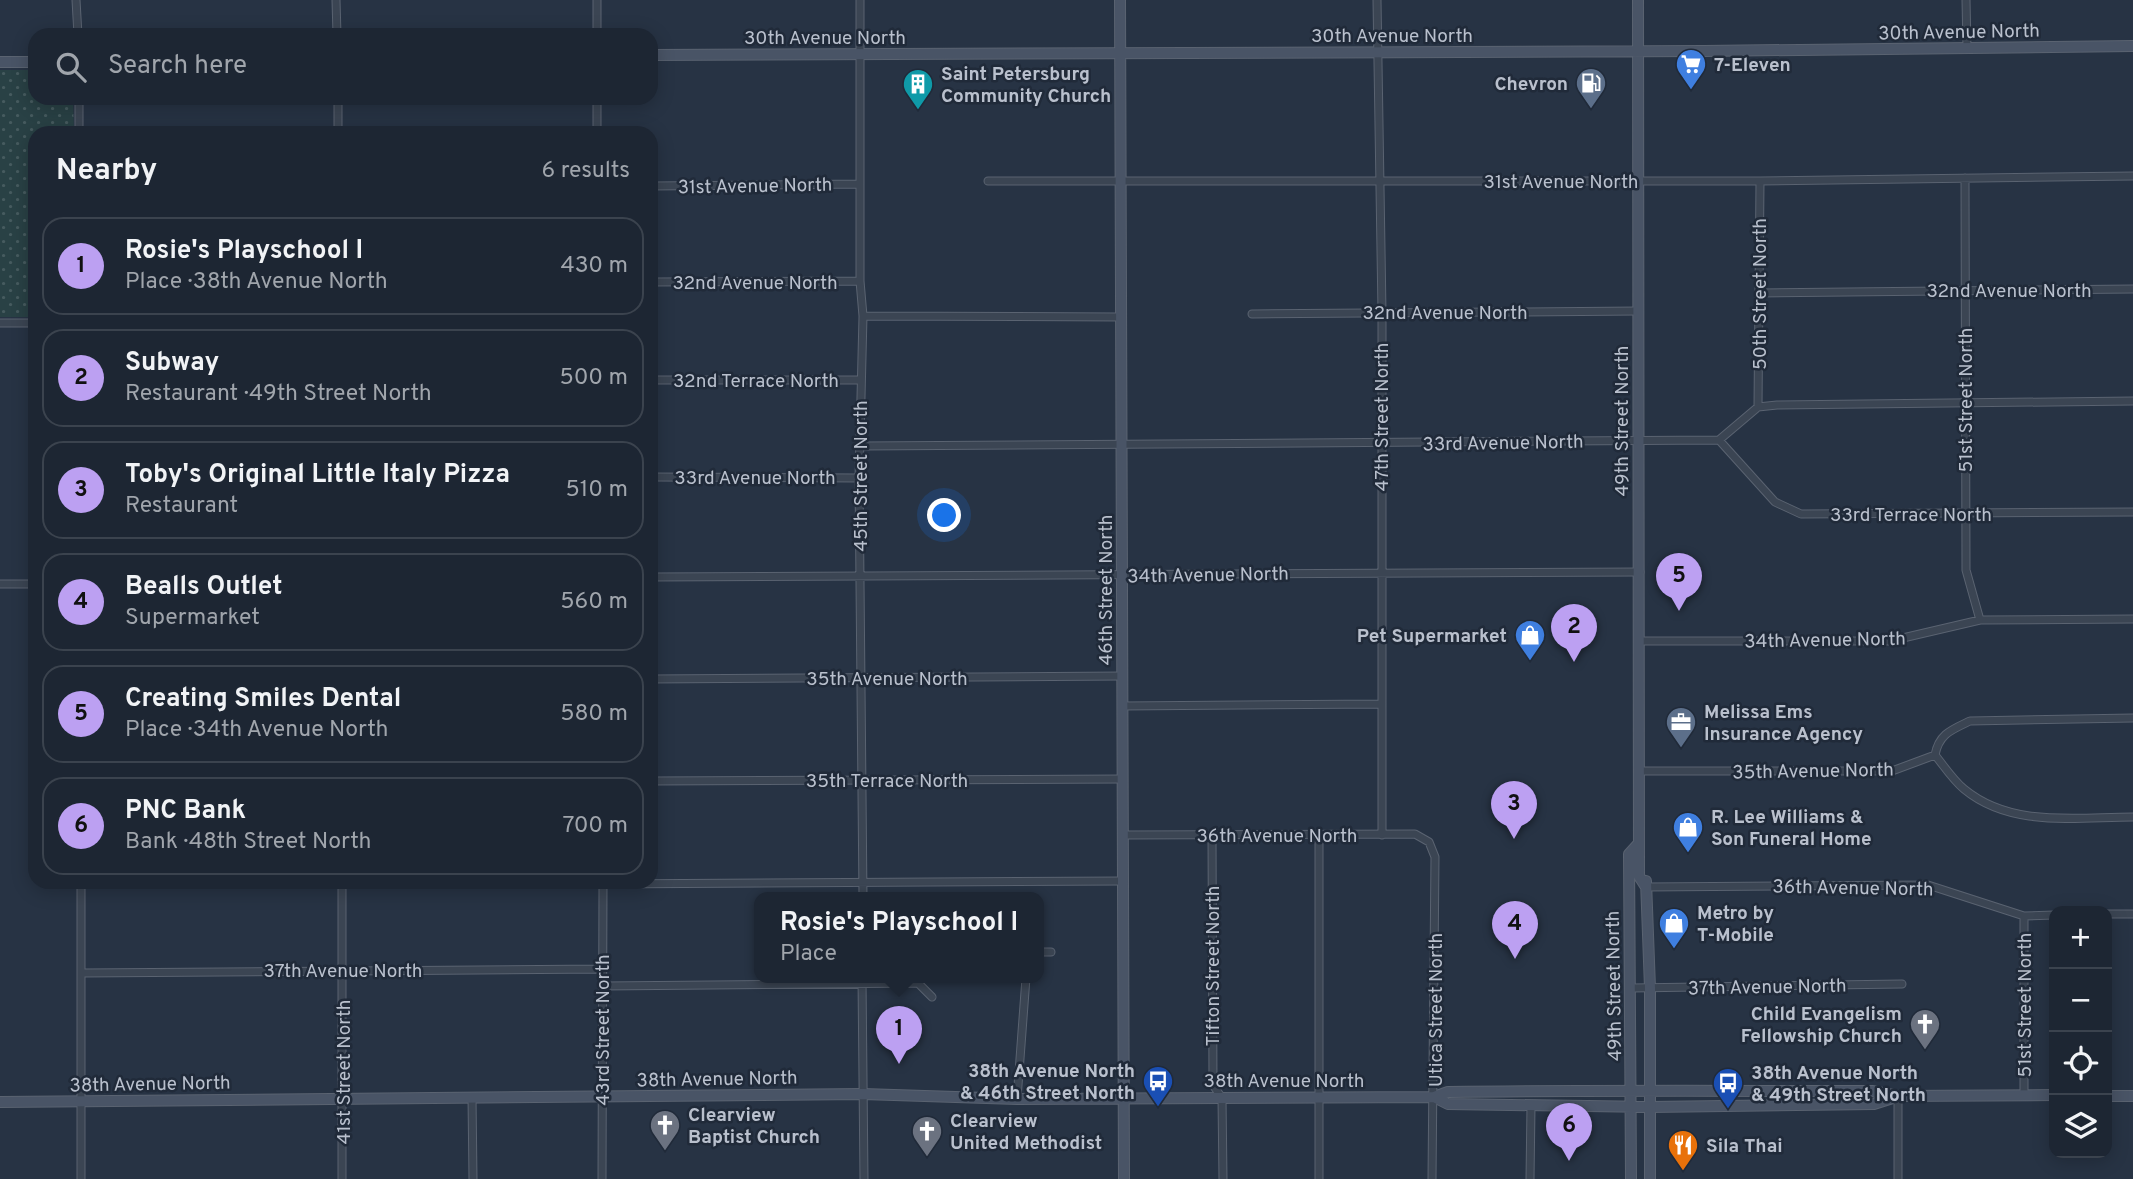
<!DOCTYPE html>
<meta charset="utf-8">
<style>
body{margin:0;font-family:Overpass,sans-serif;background:#252e3b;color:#f1f3f6}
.controls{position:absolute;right:21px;bottom:21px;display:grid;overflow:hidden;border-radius:14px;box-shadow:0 4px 18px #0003}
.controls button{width:63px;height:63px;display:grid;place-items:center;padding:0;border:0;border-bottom:2px solid #3b434e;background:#1d2633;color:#f1f3f6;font:35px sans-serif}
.you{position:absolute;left:945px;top:516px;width:24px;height:24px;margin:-18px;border:5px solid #fff;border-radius:50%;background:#1a73e8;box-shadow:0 0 0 10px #1a73e833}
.badge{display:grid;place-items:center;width:46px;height:46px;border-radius:50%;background:#bca0f2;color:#111;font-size:23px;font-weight:700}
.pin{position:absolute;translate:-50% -58px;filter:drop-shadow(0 2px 4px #0008)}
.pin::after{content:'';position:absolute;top:37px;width:24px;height:21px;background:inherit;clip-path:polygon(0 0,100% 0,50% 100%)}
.popup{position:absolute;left:754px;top:892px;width:290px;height:91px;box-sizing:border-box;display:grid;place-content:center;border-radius:14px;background:#1d2633;filter:drop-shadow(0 2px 5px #0005);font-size:23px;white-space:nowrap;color:#a0a5ac}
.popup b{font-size:26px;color:#f1f3f6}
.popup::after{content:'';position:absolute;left:50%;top:100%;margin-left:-14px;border:14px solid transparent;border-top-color:#1d2633}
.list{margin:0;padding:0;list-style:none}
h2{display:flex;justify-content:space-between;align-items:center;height:91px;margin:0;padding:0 28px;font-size:30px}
h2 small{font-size:23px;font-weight:400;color:#a0a5ac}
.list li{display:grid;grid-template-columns:46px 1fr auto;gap:21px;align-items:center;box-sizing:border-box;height:98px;margin:0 14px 14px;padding:0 14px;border:2px solid #3b434e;border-radius:21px}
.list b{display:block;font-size:26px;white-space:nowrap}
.list p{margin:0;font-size:23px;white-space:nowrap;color:#a0a5ac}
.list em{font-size:23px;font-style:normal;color:#a0a5ac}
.icon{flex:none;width:38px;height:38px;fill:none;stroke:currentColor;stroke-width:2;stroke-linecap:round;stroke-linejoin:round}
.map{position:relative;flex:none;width:2133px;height:1179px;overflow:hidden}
.search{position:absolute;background:#1d2633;box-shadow:0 4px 18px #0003;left:28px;top:28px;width:630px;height:77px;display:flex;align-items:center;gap:18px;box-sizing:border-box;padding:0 24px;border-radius:21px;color:#a0a5ac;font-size:26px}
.panel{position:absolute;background:#1d2633;box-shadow:0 4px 18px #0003;left:28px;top:126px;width:630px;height:763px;border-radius:21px}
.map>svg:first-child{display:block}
.park{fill:url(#park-dots)}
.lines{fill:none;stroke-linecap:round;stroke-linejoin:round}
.street-casing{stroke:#5a6371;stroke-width:9}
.secondary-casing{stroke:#5a6371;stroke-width:12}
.street{stroke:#3b4553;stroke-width:7}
.secondary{stroke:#495466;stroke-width:10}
.labels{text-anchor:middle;stroke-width:5;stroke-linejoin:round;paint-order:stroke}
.street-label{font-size:19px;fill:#b9c0cd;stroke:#202a39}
.poi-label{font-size:19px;font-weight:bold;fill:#b9c0cd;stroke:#202a39;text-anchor:start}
</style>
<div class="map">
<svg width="2133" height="1179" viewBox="0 0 2133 1179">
<defs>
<pattern id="park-dots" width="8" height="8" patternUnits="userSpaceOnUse" patternTransform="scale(1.75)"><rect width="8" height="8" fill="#294145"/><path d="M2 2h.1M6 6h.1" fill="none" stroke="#465b5f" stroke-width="1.8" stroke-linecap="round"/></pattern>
</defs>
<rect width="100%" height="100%" fill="#273344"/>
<!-- park -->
<path class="park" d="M0,70H35V98H73L74,133H35V317H0Z"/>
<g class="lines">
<!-- street casing -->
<g class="street-casing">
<path id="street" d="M76,0L78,35
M336,0L337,35
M597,0V35
M860,0V281L863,316L859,478L863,898
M1377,0L1382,312V835
M1966,0L1967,48
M338,98V133
M597,98V133
M79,133V98
M1965,178L1966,570L1980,620
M988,181H1760L2133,176
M651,186L860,184
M651,282L860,281
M1760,293L2133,289
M1252,314L1638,311
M863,316L1121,317
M0,323H35
M651,380H861
M1758,407L1760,181
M1719,440L1775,502L1801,514L2133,512
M861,446L1719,440L1758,407L1777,405L2133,401
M651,477L859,478
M651,577L1640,572
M0,584H35
M1640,641H1890L1980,620L2133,619
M651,679L1123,676
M1122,706L1382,704
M1935,755C1944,766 1953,780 1964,789C2011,828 2076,817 2133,817
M1640,771H1892L1935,755C1939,734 1951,730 1970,721L2133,718
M651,781L1123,779
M1212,834L1213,1085L1222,1098L1223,1179
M1319,834V1179
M1124,835L1415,834L1429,842L1435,857L1432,1179
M81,882V1179
M342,882V1179
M603,884L1124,881
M1646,887L1928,885L2024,916L2054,915
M2107,914H2133
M1039,952H1051
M83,973L602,969
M862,978L864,1179
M603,986L918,983L932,997
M1632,988L1902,984
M2024,1095V916
M472,1097L473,1179
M1017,1099L1026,978
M602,1179L603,883
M1530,1179L1531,1106
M1898,1179V1096"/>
</g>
<!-- secondary casing -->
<g class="secondary-casing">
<path id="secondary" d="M1120,0L1124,1179
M1638,0L1639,876L1646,887
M651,55L1704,51L2133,46
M0,62H35
M1646,881L1650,988V1179
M2107,1096H2133
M1434,1097L1448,1104L1651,1107L1874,1104L1896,1097
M0,1102L863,1094L1017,1099L1434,1097L1448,1092C1589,1090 1731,1091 1872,1091L1898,1096L2054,1095
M1631,1179L1629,854L1639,843"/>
</g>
<!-- street -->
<use href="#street" class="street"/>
<!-- secondary -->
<use href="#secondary" class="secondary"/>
</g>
<!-- icons -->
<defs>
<g id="supermarket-pin" transform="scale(1.575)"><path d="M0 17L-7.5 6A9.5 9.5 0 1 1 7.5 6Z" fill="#3f7fe0" stroke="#202a39"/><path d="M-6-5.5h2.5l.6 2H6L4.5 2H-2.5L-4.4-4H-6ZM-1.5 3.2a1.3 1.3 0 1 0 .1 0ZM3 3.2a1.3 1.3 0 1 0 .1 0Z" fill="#fff"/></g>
<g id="fuel-pin" transform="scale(1.575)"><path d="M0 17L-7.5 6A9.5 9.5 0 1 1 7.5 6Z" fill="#5c6f8a" stroke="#202a39"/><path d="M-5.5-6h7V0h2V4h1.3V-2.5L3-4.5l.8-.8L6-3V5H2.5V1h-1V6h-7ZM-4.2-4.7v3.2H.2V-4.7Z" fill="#fff"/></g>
<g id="building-pin" transform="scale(1.575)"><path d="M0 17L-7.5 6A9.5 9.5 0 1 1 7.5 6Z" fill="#0f9aa8" stroke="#202a39"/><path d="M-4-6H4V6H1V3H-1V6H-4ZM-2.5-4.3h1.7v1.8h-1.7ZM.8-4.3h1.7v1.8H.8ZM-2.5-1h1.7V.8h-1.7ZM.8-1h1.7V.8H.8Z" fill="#fff"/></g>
<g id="shop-pin" transform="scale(1.575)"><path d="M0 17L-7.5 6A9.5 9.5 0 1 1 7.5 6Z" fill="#3f7fe0" stroke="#202a39"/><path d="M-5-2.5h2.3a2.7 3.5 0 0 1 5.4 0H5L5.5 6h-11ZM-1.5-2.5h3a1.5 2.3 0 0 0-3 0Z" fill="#fff"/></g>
<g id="office-pin" transform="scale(1.575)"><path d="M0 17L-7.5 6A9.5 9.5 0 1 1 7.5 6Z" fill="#5c6f8a" stroke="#202a39"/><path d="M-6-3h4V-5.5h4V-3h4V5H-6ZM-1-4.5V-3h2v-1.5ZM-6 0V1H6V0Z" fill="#fff"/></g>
<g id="church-pin" transform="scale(1.575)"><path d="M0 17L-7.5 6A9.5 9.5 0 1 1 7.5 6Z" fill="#6b7280" stroke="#202a39"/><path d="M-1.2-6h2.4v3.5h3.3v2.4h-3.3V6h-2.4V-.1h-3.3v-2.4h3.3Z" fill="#fff"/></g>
<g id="bus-pin" transform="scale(1.575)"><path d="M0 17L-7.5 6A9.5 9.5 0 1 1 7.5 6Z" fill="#1a4fb4" stroke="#202a39"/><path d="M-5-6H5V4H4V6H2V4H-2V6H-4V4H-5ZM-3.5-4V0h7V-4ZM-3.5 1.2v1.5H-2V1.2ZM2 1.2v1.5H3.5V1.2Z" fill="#fff"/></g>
<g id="restaurant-pin" transform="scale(1.575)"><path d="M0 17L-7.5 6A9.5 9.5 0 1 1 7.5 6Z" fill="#e8710a" stroke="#202a39"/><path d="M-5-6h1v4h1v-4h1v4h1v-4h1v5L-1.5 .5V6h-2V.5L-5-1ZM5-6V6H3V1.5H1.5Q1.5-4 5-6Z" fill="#fff"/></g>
</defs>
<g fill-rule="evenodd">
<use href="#supermarket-pin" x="1691" y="64"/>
<use href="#fuel-pin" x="1591" y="83"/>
<use href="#building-pin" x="918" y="84"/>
<use href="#shop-pin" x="1530" y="635"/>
<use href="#office-pin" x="1681" y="722"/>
<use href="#shop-pin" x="1688" y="827"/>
<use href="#shop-pin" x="1674" y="923"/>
<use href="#church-pin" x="1925" y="1024"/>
<use href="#bus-pin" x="1158" y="1081"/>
<use href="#bus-pin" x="1728" y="1083"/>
<use href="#church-pin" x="665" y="1125"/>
<use href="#church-pin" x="927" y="1131"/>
<use href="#restaurant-pin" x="1683" y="1145"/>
</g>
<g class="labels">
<!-- street labels -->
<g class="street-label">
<text transform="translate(1959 31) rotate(-1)" y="7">30th Avenue North</text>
<text x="1392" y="42">30th Avenue North</text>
<text x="825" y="44">30th Avenue North</text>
<text x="1561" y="188">31st Avenue North</text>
<text transform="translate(755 185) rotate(-1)" y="7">31st Avenue North</text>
<text x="755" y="289">32nd Avenue North</text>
<text x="2009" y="297">32nd Avenue North</text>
<text transform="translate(1759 294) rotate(-90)" y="7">50th Street North</text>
<text x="1445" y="319">32nd Avenue North</text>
<text x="756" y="387">32nd Terrace North</text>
<text transform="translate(1965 400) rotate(-90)" y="7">51st Street North</text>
<text transform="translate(1381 417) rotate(-90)" y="7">47th Street North</text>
<text transform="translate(1621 421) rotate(-90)" y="7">49th Street North</text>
<text transform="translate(1503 442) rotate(-1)" y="7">33rd Avenue North</text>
<text transform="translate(860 476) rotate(-90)" y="7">45th Street North</text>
<text x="755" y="484">33rd Avenue North</text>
<text x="1911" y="521">33rd Terrace North</text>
<text transform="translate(1208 574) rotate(-1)" y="7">34th Avenue North</text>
<text transform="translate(1105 590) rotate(-90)" y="7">46th Street North</text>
<text transform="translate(1825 639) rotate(-1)" y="7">34th Avenue North</text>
<text x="887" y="685">35th Avenue North</text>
<text transform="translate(1813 770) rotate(-1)" y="7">35th Avenue North</text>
<text x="887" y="787">35th Terrace North</text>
<text x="1277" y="842">36th Avenue North</text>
<text transform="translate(1853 887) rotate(1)" y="7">36th Avenue North</text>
<text transform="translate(1212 966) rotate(-90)" y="7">Tifton Street North</text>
<text x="343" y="977">37th Avenue North</text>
<text transform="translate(1613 986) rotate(-91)" y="7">49th Street North</text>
<text transform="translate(1767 986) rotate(-1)" y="7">37th Avenue North</text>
<text transform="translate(2024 1005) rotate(-90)" y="7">51st Street North</text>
<text transform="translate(1435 1010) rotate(-90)" y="7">Utica Street North</text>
<text transform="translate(602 1030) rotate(-90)" y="7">43rd Street North</text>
<text transform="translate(343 1072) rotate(-90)" y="7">41st Street North</text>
<text transform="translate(717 1078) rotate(-1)" y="7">38th Avenue North</text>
<text x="1284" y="1087">38th Avenue North</text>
<text transform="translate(150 1083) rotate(-1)" y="7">38th Avenue North</text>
</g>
<!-- poi labels -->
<g class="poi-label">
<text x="1714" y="71">7-Eleven</text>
<text x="941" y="80">Saint Petersburg<tspan x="941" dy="22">Community Church</tspan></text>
<text x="1568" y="90" text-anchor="end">Chevron</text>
<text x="1507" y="642" text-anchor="end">Pet Supermarket</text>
<text x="1704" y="718">Melissa Ems<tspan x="1704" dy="22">Insurance Agency</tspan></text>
<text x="1711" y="823">R. Lee Williams &amp;<tspan x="1711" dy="22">Son Funeral Home</tspan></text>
<text x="1697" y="919">Metro by<tspan x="1697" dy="22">T-Mobile</tspan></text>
<text x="1902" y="1020" text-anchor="end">Child Evangelism<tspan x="1902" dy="22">Fellowship Church</tspan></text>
<text x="1135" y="1077" text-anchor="end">38th Avenue North<tspan x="1135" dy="22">&amp; 46th Street North</tspan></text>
<text x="1751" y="1079">38th Avenue North<tspan x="1751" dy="22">&amp; 49th Street North</tspan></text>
<text x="688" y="1121">Clearview<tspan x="688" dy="22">Baptist Church</tspan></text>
<text x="950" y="1127">Clearview<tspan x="950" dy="22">United Methodist</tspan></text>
<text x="1706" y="1152">Sila Thai</text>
</g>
</g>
</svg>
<div class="controls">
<button>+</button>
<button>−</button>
<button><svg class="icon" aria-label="locate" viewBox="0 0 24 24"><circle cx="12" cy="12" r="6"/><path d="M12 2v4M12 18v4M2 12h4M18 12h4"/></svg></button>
<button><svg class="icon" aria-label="layers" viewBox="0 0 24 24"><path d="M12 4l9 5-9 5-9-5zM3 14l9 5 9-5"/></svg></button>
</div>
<div class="you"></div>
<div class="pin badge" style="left:899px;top:1064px">1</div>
<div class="popup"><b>Rosie's Playschool I</b>Place</div>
<div class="pin badge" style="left:1574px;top:662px">2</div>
<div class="pin badge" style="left:1514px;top:839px">3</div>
<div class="pin badge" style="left:1515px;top:959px">4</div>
<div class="pin badge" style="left:1679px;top:611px">5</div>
<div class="pin badge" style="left:1569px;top:1161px">6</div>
<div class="search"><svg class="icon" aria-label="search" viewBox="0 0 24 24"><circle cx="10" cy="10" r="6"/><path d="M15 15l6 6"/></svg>Search here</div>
<section class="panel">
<h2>Nearby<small>6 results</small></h2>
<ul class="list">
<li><span class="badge">1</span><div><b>Rosie's Playschool I</b><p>Place · 38th Avenue North</p></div><em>430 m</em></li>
<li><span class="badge">2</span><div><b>Subway</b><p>Restaurant · 49th Street North</p></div><em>500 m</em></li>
<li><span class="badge">3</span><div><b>Toby's Original Little Italy Pizza</b><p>Restaurant</p></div><em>510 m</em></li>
<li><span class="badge">4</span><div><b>Bealls Outlet</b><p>Supermarket</p></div><em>560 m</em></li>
<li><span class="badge">5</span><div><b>Creating Smiles Dental</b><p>Place · 34th Avenue North</p></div><em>580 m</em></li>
<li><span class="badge">6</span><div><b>PNC Bank</b><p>Bank · 48th Street North</p></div><em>700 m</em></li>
</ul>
</section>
</div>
